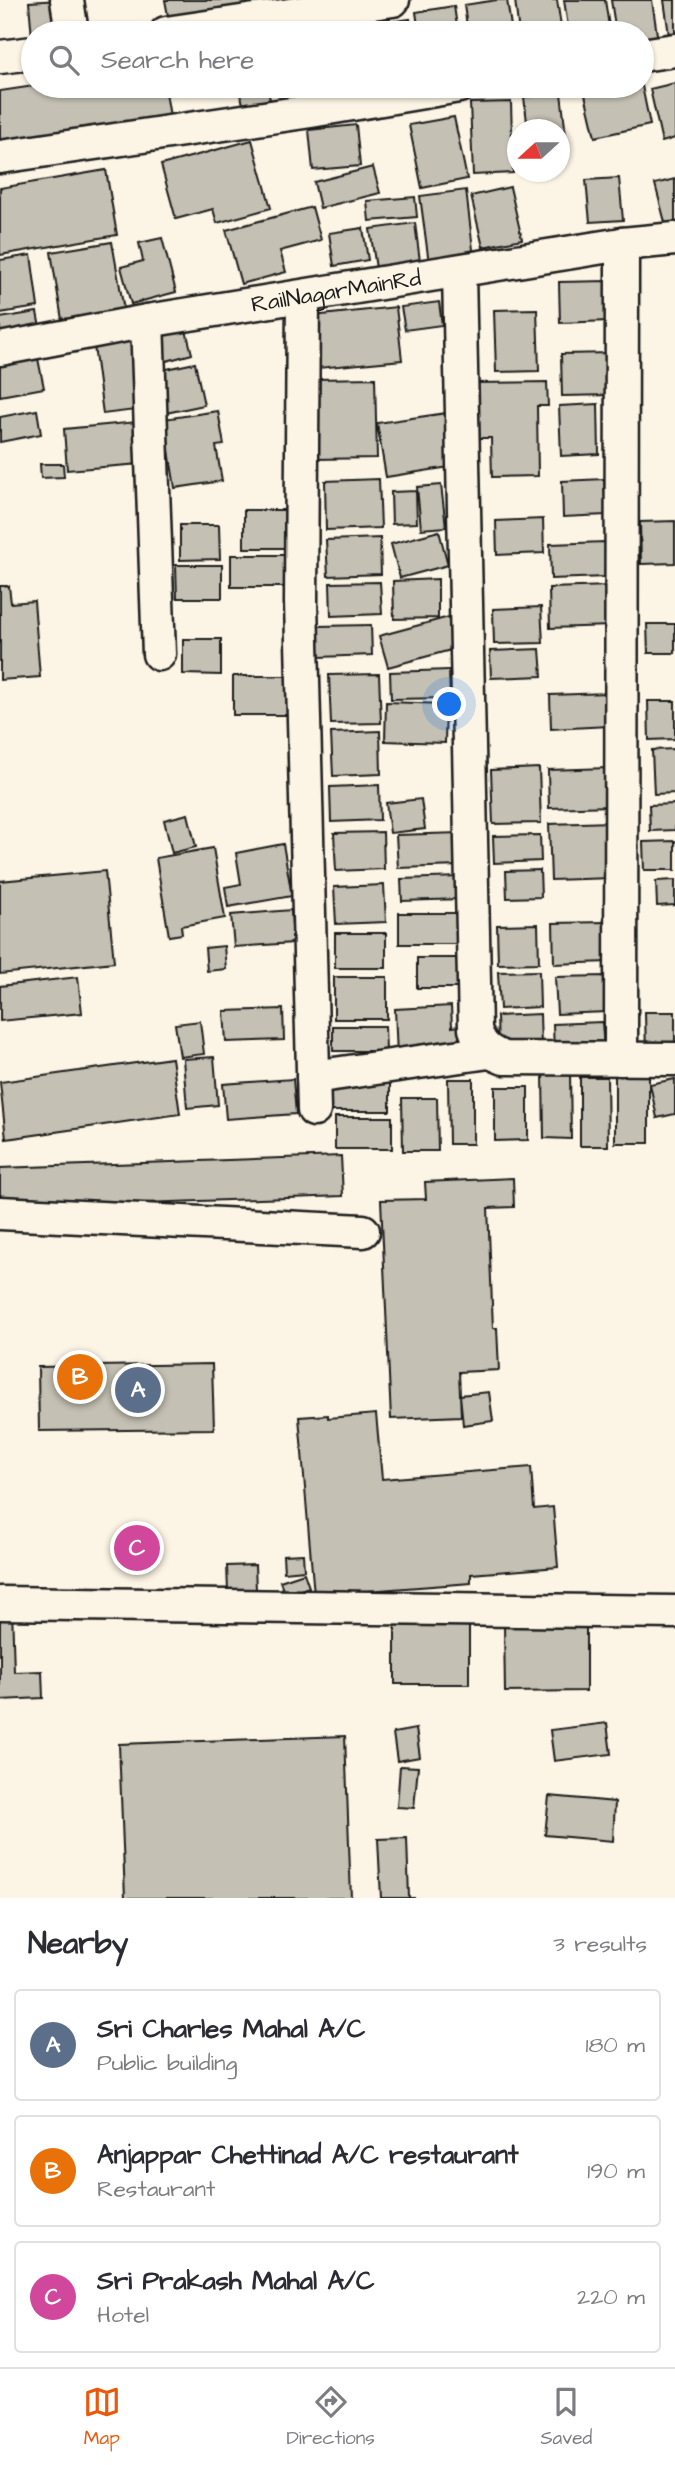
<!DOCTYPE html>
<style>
body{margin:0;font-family:"Architects Daughter",sans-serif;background:#f2f2f3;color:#2b2b33}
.compass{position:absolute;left:507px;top:119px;width:63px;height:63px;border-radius:50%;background:#fff;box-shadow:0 2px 5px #0004;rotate:249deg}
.you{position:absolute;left:450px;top:705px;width:24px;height:24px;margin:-18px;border:5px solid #fff;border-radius:50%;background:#1a73e8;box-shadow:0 0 0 10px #1a73e833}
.badge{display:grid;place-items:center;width:46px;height:46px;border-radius:50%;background:#ea580c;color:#fff;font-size:23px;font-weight:700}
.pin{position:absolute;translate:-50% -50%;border:4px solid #fff;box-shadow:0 2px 7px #0006}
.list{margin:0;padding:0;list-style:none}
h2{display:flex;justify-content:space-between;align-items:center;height:91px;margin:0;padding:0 28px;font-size:30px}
h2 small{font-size:23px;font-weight:400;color:#7c7c81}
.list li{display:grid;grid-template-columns:46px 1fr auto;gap:21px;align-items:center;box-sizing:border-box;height:112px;margin:0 14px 14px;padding:0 14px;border:2px solid #e1e1e2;border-radius:7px}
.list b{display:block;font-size:26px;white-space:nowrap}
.list p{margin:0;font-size:23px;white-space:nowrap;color:#7c7c81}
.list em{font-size:23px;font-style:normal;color:#7c7c81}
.icon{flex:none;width:38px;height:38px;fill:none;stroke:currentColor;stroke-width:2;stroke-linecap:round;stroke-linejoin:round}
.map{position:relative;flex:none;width:675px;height:1898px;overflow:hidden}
.search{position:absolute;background:#fff;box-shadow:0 2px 5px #0004;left:21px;right:21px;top:21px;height:77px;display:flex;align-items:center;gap:18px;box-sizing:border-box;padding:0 24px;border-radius:38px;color:#7c7c81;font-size:26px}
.sheet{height:469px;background:#fff}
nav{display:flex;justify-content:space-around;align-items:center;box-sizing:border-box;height:98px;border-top:2px solid #e1e1e2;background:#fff;font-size:19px;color:#7c7c81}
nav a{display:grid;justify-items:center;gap:4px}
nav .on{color:#ea580c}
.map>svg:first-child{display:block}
.building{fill:#c4c0b3;stroke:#1c1c1c;stroke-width:2}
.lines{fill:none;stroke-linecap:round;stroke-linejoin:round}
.minor-casing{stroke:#1c1c1c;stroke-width:37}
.minor{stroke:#fcf5e5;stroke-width:32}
.labels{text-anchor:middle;stroke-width:6;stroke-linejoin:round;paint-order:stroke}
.street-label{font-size:23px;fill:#1c1c1c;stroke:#fcf5e5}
</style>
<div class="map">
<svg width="675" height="1898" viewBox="0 0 675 1898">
<rect width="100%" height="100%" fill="#fcf5e5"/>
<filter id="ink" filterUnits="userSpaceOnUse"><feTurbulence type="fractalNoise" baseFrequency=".0143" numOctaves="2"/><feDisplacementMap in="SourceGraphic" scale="14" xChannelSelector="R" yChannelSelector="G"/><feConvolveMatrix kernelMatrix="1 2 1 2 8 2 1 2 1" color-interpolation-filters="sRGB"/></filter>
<g filter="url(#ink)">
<!-- building -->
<path class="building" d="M59,0L62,33H33L32,38L29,2Z
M165,0H247L248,8L169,21Z
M497,0H507L512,33H468L464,5Z
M515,0H557L562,33H519Z
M564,0H605L610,33H569Z
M611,0H652L659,48L642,51V33H616Z
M664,0H675V34L669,35Z
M454,6L458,33H419L416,12Z
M410,19L412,33H371L369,25Z
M356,24L357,33H331L330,28Z
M675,83V138L662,142L650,89Z
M34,86H165L171,123L0,148V91Z
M239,86H267L271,104L244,109Z
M274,86H312V88L274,91Z
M606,86H642L650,125L595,137L584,90Z
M561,93L568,153L560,154V130H528L524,97Z
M511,102L513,173L473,175L470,103Z
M454,117L467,179L422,188L409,125Z
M356,125L360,166L313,170L309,130Z
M252,140L271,208L217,223L213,209L176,219L161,165Z
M373,167L380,193L320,208L314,182Z
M106,170L117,235L0,255V188Z
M619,178L623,220L590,222L586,180Z
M675,179V224L666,226L655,184Z
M510,187L522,239L483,247L471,196Z
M466,190L474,258L429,263L420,196Z
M415,197L417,217L369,221L367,201Z
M312,207L321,240L280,251L286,272L241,284L226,230Z
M415,223L421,269L377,275L370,229Z
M363,228L368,260L334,266L329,233Z
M162,238L176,292L131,304L121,267L143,261L139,243Z
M112,242L124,310L62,320L51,252Z
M31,255L38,307L0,313V260Z
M607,281L608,321L560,323L559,282Z
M439,302L442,325L405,330L401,307Z
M396,307L402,360L318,368L313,316Z
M537,309L539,371L496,372L494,310Z
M37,312L40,328L0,335V318Z
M185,326L192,354L159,363L152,334Z
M136,341L144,409L103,414L94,346Z
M36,349L44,388L0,396V356Z
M612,353L614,395L562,396L561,354Z
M195,363L204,405L166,413L157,371Z
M375,378L377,458L315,459L313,379Z
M547,382L548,406H537L538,476L492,477L491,438H473L472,383Z
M598,404L599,454L561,456L559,406Z
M37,410L41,434L0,442V417Z
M218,411L224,445L216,446L222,481L175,488L164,419Z
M447,413L456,466L386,477L377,423Z
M137,422L140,464L67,470L64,429Z
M40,464H63L64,477L41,478Z
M379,479L381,528L326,530L325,481Z
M604,479L606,515L563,517L562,481Z
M441,485L446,527L421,529L417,487Z
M416,491L417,523L392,524L391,492Z
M244,510H285V548H244Z
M543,519L544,553L497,555L496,521Z
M675,521V563L641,564L640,522Z
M180,525H219L220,559L180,560Z
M439,531L448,565L400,578L391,544Z
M380,538L381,574L328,576L326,540Z
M605,542L606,577L551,579L550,544Z
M231,555H291V587H231Z
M176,565H222V598H177Z
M438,579V618L394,619L393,581Z
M380,582L382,614L331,616L330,583Z
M0,586H9L11,603L34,601L40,677L0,680Z
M610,586L611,626L550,628L549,588Z
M541,607L543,643L494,644L493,609Z
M449,617L458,648L388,667L379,636Z
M647,624H675V653H648Z
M371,625L372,655L319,657L318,626Z
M183,639H221V675L183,674Z
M540,649L542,676L491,678L490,651Z
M449,670L450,698L391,699L390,672Z
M379,674L381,723L331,724L329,675Z
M233,676H292V715H233Z
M608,693L609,726L551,729L550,695Z
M648,701H675V739L649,740Z
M386,702L446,704L445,743L385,741Z
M380,731L381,774L333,776L331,733Z
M675,749V793L654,794L652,750Z
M539,768L541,823L493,824L491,770Z
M608,768L610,806L549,808L548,770Z
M379,785L380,820L331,822L330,787Z
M421,799L425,829L390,833L386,803Z
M675,804V830L650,831L649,805Z
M188,814L196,847L172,853L164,820Z
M611,822L613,878L551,880L549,824Z
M383,832L384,869L336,871L334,833Z
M460,833L461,866L398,868L396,835Z
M540,835L541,861L494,863L493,836Z
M675,841V870H644L643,842Z
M283,844L292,896L228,907L225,887L241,884L236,853Z
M213,848L225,918L181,926L182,934L169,936L156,858Z
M540,870L541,897L507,898L506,871Z
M105,871L114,962L0,974V881Z
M460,877L461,899L402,901L401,879Z
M675,880V905L657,906L656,881Z
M384,885L386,922L336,924L334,887Z
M291,910L293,943L234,947L231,915Z
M399,913H459L460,944H399Z
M606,922L608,962L554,964L553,923Z
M538,924L539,963L498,964L497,925Z
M335,933H386V968H335Z
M224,946L226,969L207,971L205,948Z
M417,958H457V988H417Z
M539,971L540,1007L500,1009L498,972Z
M606,976L607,1012L557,1014L555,977Z
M78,977L82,1013L0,1021V986Z
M334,977H387V1019H334Z
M451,1006L452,1027L459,1026L460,1053L397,1056L395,1009Z
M283,1009L284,1040L226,1042L224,1011Z
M645,1012H675V1053L646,1054Z
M540,1014L541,1047L498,1049L497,1016Z
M200,1021L204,1054L180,1057L175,1024Z
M602,1022L604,1051L554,1053L553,1024Z
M333,1026H385L386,1051H333Z
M214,1057L218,1105L187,1108L183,1059Z
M172,1058L180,1114L6,1139L0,1082Z
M570,1072L571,1139L544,1138L543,1073Z
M615,1073H649V1143H615Z
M330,1075H390V1111H330Z
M580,1077H607L608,1146H580Z
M293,1079L296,1114L226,1119L223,1084Z
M448,1079H473V1144H449Z
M675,1079V1114L657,1118L650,1084Z
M495,1087H528V1140L495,1141Z
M402,1098H437L438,1151H403Z
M335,1117H392V1149H335Z
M341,1156L343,1196L0,1208V1168Z
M513,1178L514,1207L488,1208L493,1328H497L499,1370L459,1372L461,1416L391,1419L381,1200L426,1199L425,1182Z
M212,1364L214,1429L39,1431L38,1367Z
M489,1392L493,1421L463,1425L460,1395Z
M376,1414L382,1479L531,1467L534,1509L553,1507L558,1567L471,1574V1583L314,1595L299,1417L328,1415V1418Z
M303,1554L304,1570L284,1572L283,1555Z
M255,1565L256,1590L228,1591L227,1566Z
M304,1573L309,1587L285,1595L280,1581Z
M0,1608H12L14,1672L42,1671L43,1698L0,1700Z
M395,1611L469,1612V1684H395Z
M586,1624V1691L505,1692L504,1625Z
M607,1723L611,1754L554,1761L550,1730Z
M416,1729L420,1757L397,1761L393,1733Z
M345,1736L351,1898H125L119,1744Z
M400,1766L418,1767L414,1808L397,1807Z
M549,1796L615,1802L613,1841L545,1835Z
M407,1838L409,1898H415H381L378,1839Z"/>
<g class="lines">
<!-- minor casing -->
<g class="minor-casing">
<g id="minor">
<path d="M67,0L72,33"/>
<path d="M166,33L393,0"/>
<path d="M642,55L675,50"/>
<path d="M0,57L33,53"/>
<path d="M0,157L311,111L459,86"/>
<path d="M459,272L475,1029C480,1046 488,1052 504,1058L675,1059"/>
<path d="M303,297L301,602L314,1110"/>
<path d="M147,321L159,654"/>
<path id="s1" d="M0,349L147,321L622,244L675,239"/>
<path d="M621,1059L622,244"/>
<path d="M313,1077L489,1052"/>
<path d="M0,1213L363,1231"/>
<path d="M0,1603L675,1612"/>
</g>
</g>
<!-- minor -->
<use href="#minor" class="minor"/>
</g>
</g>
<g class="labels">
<!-- street labels -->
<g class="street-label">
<text dy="8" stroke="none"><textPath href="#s1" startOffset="341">RailNagarMainRd</textPath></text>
</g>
</g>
</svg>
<svg class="compass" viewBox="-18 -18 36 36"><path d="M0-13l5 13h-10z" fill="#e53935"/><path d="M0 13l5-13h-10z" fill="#7c7c81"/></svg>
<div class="you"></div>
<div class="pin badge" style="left:138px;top:1390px;background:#5c6f8a">A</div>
<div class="pin badge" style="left:80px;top:1377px;background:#e8710a">B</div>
<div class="pin badge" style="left:137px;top:1548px;background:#d1479c">C</div>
<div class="search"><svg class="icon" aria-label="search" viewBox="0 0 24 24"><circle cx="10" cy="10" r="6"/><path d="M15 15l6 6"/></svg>Search here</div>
</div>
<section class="sheet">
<h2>Nearby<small>3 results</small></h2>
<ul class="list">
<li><span class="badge" style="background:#5c6f8a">A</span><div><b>Sri Charles Mahal A/C</b><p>Public building</p></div><em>180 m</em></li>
<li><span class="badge" style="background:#e8710a">B</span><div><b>Anjappar Chettinad A/C restaurant</b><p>Restaurant</p></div><em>190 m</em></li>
<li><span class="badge" style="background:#d1479c">C</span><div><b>Sri Prakash Mahal A/C</b><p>Hotel</p></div><em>220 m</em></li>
</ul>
</section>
<nav>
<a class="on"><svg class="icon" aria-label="map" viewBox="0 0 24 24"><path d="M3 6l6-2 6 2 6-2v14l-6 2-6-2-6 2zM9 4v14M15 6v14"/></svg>Map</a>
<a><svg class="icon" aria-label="directions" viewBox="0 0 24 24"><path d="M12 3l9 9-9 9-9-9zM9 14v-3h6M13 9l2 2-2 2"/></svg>Directions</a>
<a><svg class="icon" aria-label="saved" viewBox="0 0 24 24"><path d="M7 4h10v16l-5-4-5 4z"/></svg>Saved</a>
</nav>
